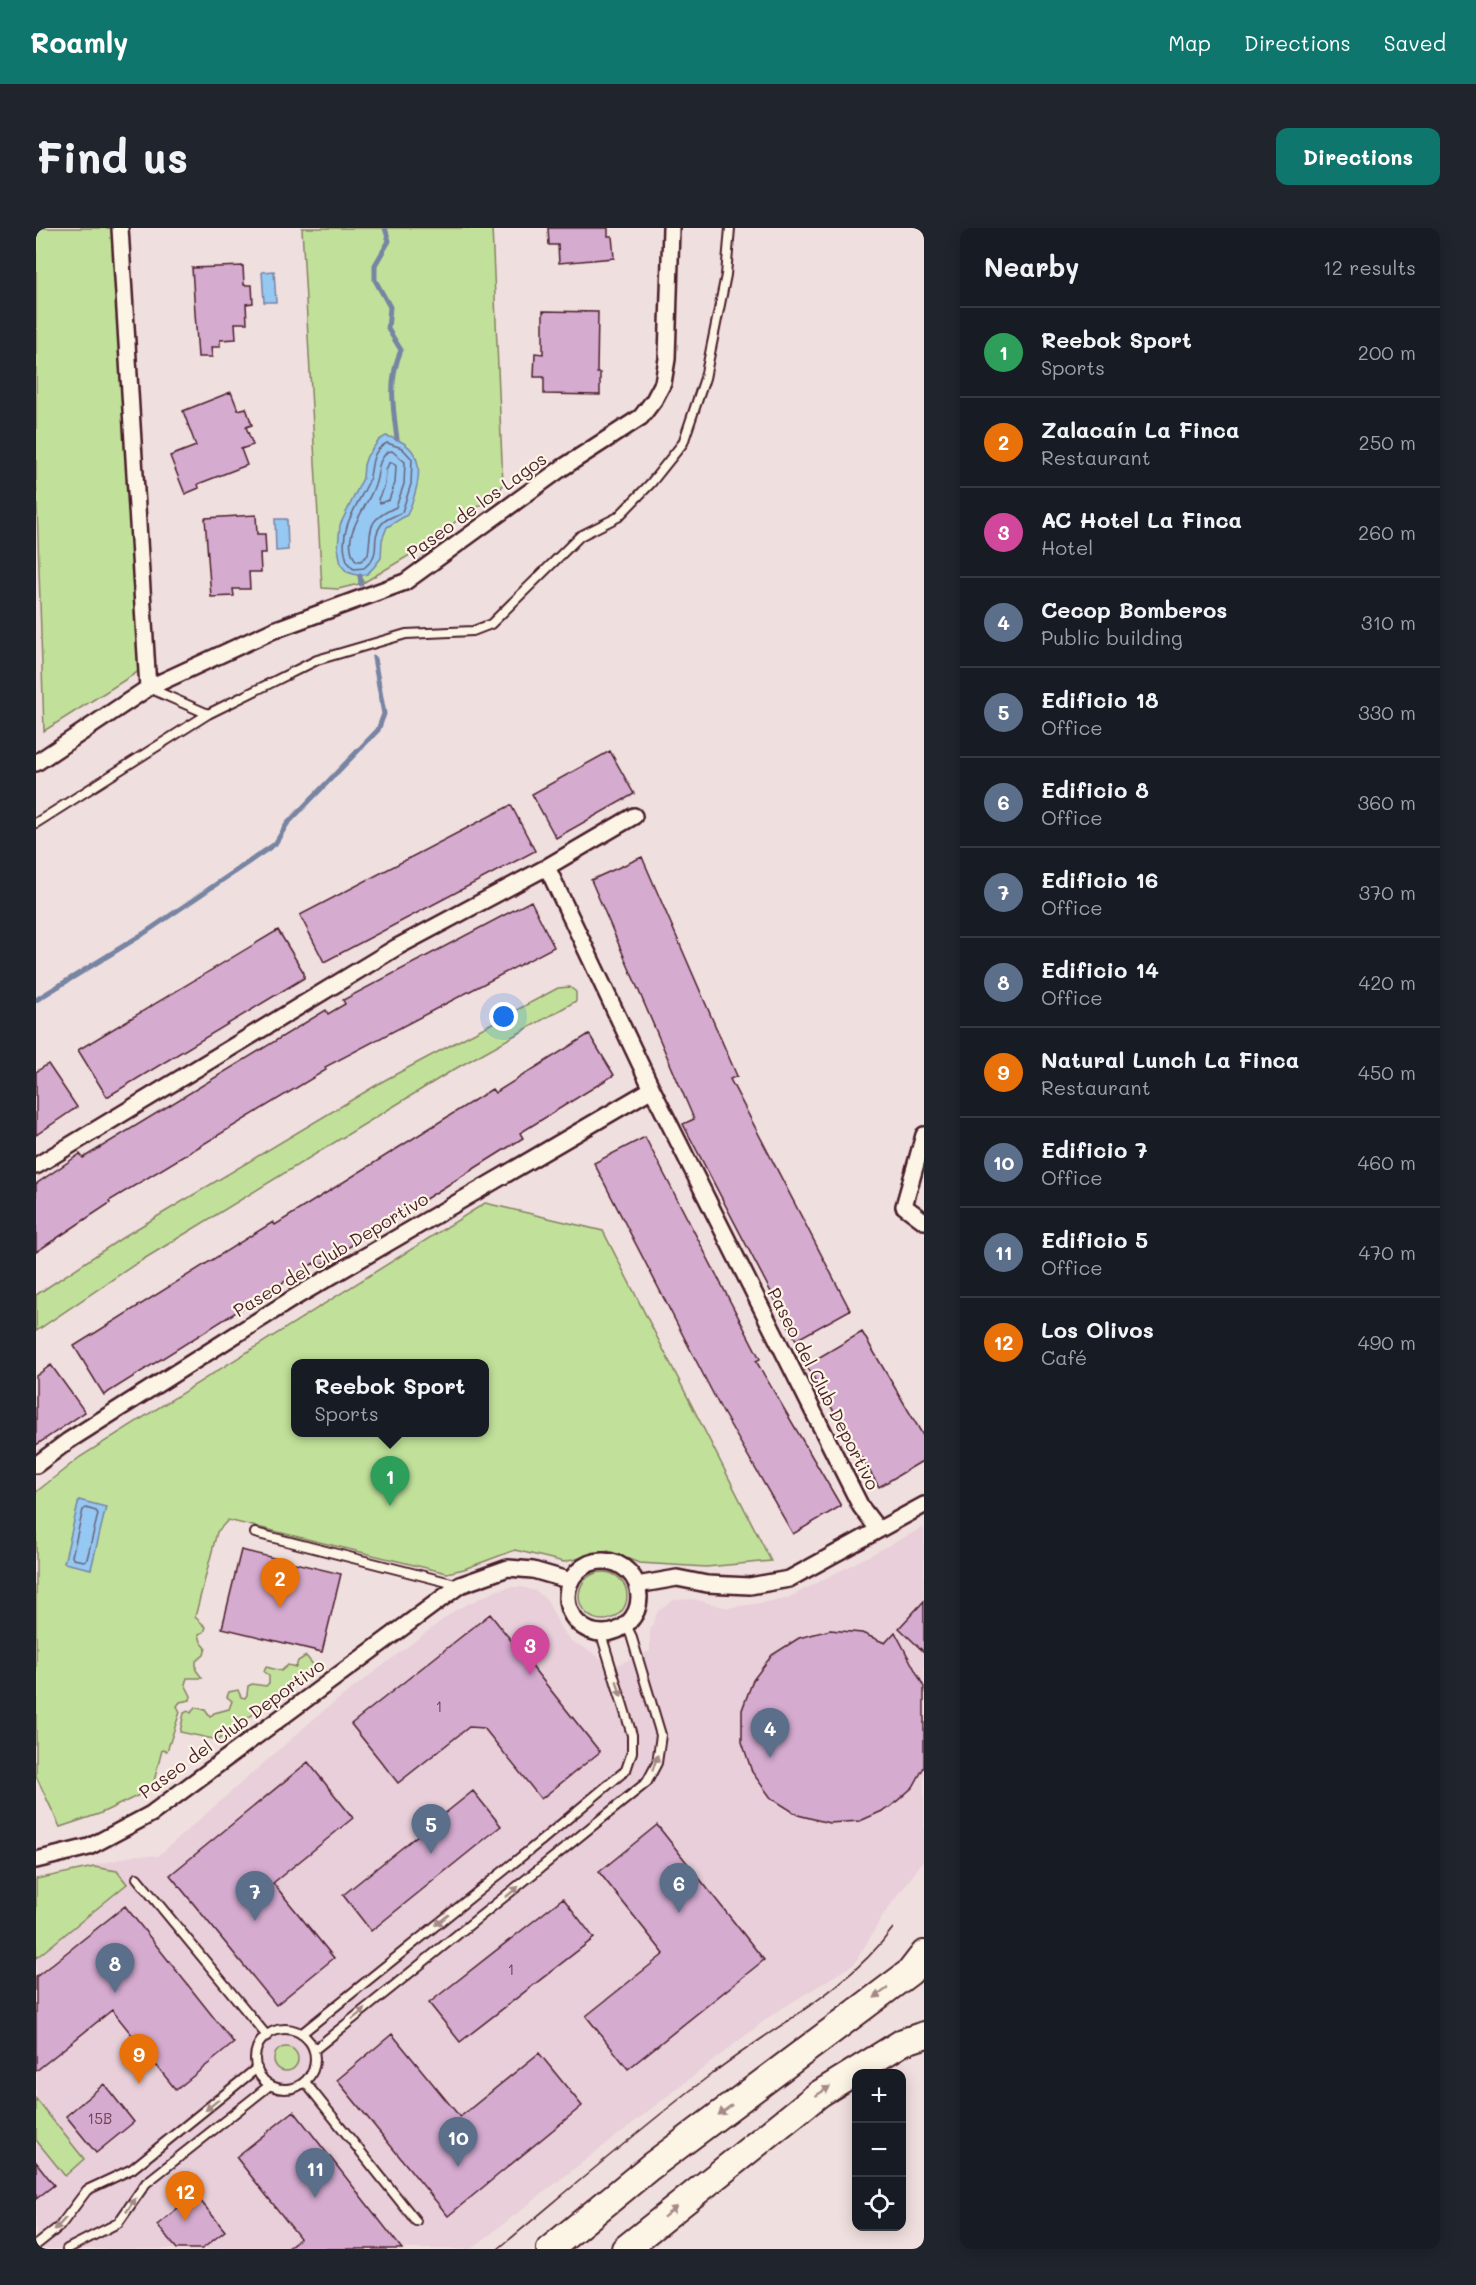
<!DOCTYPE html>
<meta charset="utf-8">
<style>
body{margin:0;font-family:Mali,sans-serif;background:#20242c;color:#f1f3f6}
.controls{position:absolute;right:18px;bottom:18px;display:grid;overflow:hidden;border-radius:12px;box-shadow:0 3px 15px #0003}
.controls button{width:54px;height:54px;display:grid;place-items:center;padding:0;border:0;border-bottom:2px solid #363941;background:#171b24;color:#f1f3f6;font:30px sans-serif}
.you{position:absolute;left:468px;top:789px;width:21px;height:21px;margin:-15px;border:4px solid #fff;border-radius:50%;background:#1a73e8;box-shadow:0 0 0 9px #1a73e833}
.badge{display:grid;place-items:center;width:39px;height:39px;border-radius:50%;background:#0f766e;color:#fff;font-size:20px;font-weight:700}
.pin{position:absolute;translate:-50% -50px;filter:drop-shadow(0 2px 3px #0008)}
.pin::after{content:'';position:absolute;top:32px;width:21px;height:18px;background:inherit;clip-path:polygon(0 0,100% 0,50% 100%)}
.popup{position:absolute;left:255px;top:1131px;width:198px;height:78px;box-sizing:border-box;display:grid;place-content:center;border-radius:12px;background:#171b24;filter:drop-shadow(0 2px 4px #0005);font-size:20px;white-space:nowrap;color:#9ea1a6}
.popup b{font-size:22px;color:#f1f3f6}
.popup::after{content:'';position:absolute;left:50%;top:100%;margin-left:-12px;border:12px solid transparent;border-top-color:#171b24}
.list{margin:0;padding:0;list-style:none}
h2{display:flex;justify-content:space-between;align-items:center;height:78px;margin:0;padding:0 24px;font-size:26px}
h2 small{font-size:20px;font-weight:400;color:#9ea1a6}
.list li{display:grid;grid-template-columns:39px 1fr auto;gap:18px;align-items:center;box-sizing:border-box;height:90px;padding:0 24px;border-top:2px solid #363941}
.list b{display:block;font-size:22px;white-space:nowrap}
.list p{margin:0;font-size:20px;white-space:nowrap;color:#9ea1a6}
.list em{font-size:20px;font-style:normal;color:#9ea1a6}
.icon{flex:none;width:33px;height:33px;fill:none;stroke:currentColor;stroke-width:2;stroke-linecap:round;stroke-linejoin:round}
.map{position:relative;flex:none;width:888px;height:2021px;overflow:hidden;border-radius:12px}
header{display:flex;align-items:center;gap:36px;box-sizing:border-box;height:84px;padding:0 30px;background:#0f766e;color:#fff}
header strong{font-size:28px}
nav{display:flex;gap:33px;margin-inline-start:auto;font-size:21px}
.intro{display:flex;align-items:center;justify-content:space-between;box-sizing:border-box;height:144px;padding:0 36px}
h1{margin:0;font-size:42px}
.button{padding:15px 27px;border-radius:12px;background:#0f766e;color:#fff;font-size:21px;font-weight:700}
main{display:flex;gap:36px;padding:0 36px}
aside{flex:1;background:#171b24;border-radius:12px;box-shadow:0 3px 15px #0003}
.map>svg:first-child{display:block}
.built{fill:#e8cfda}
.green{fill:#c1e19a;stroke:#868062;stroke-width:1.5;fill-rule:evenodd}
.water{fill:#95c8f2;stroke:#7784a2;stroke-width:1.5}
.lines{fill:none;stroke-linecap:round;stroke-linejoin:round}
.shore{stroke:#68637b;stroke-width:1.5}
.stream{stroke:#7784a2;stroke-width:5}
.building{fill:#d5abd0;stroke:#4a1f2b;stroke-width:1.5}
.lane-casing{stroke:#4a1f2b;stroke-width:12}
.street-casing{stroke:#4a1f2b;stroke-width:20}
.highway-casing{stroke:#4a1f2b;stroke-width:30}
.lane{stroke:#fcf5e5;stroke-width:8}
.street{stroke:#fcf5e5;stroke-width:15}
.highway{stroke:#fcf5e5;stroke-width:26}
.tram{stroke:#4a1f2b;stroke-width:1.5}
.oneway{fill:#a38a88}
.labels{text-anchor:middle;stroke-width:4.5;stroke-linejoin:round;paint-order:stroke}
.number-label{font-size:15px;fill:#6d4254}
.street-label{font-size:18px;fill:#4a1f2b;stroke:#fcf5e5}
</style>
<header>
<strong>Roamly</strong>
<nav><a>Map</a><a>Directions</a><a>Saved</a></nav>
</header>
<div class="intro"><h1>Find us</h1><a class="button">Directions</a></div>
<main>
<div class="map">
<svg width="888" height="2021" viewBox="0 0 888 2021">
<rect width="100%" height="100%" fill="#f0dfdf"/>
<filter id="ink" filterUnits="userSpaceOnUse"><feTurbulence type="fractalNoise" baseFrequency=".0167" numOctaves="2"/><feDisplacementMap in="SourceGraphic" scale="12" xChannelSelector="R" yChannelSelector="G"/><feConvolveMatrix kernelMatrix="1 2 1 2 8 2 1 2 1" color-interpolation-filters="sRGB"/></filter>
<g filter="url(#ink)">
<!-- built -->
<path class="built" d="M888,1299V1632L848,1686L818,1736L737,1786L435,2021H0V1652L100,1627L122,1628L287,1483L421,1381L460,1363L473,1359H485L500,1363L511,1372L525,1401L535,1413L554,1423L576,1439L614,1423V1403L622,1383L638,1372L657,1371L692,1380L750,1371Z"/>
<!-- green -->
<path class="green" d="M0,0H81L103,443L8,503L0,245Z
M266,0H456L467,257L460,267L419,294L399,312L327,355L302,361L286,360Z
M534,759L540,764V773L417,842L98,1037L0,1103V1067L92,1006L349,852L522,760Z
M449,975L567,1003L735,1333L670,1339L603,1335L572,1323L528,1334L479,1322L428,1341L411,1345L192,1292L181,1304L159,1389L170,1399L168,1404L163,1406L165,1414L170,1420L168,1427L160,1433V1442L166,1450H151L149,1456L155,1468L154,1472L144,1474L141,1478L144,1484L131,1523L126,1522L116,1561L63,1586L24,1599L0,1548V1264L44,1229ZM260,1136H448V1204H260Z
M543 1368a24 24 0 1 1 48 0a24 24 0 1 1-48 0Z
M270,1428L280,1440L182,1512L144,1504L148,1485L152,1483L155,1485L159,1479L169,1482L174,1489L178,1485L193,1481L196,1473L191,1469L193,1464L202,1462L205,1469L209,1470L211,1467L212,1458L216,1456L230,1458L233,1455V1448L228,1444L230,1439L245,1443L252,1437L260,1439L262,1433Z
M58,1639L81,1643L91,1656L0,1730V1651Z
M238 1831a12 12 0 1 1 24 0a12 12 0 1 1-24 0Z
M0,1871L48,1931L29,1948L0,1912Z"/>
<!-- water -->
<path class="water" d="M238,43L240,74H228L226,44Z
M350,208C394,218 385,255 371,287L351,299L346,312L345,330L338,339L331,346L324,348L311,344L305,337L302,320L304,297L327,250L328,237L331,228L343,212Z
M239,291H251L252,322L240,323Z
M43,1272L70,1279L55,1341L28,1335Z"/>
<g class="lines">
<!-- shore -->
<path class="shore" d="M351,215L366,220L376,231L375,256L366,284C359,289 350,289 345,297C333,314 348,323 328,340L318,341C311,337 311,333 309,325C304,299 321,278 332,255C338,240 332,225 351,215Z
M356,223L369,234L368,256L360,279C330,293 336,298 332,327L325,333H320C302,307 333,279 340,254C344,240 340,237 351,224Z
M353,235H357L360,238L359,255L353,272L344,275L342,271L349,257L350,242Z
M50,1280L60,1283L62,1286L51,1331L48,1333L37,1331L36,1328L47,1282Z"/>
<!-- stream -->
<path class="stream" d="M349,0L353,13L339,37V52L354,79L352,101L365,122C352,152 357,180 361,211
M324,348L325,356
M0,772L107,706L239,616L251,596L342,502L348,486L338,430"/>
</g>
<!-- building -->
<path class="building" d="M512,0H572V8H576L578,30L523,35L522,17H513Z
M207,38L208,57H216L217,75L210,76L211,95H199L200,111L184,112V119H175L176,129H162L156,40Z
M507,83L562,84L561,145H564V167L508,166V149H498L499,125L507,126Z
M195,164L202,182L210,180L216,197L210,199L217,217L205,221L211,237L162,256L163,260L149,266L134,228L160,218L147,183Z
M220,287L221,306H229L230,325H224L225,344H213L214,361H197L198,368L175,369L169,290Z
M574,523L598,566L520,610L496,566Z
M475,577L499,623L288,734L264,687Z
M606,629L701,848L694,851L814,1082L760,1112L647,896L658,891L555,652Z
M495,673L518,719L289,839L290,842L73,973L74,975L0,1024V956L44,926L47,930L290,782L292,786L309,776L307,772Z
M242,702L268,745V750L71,869L42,822Z
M553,806L578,847L484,905L487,910L281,1039L278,1035L68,1167L38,1118L237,994L239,997L456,861L459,865Z
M12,836L41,879L0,907V844Z
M609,909L724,1131L720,1133L805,1278L757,1306L685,1181L558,935Z
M826,1104L888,1209V1232L843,1259L770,1137Z
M15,1137L49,1184L0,1217V1148Z
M205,1322L305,1346L286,1424L186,1400Z
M888,1373V1424L863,1400Z
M454,1386L564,1524L505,1571L448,1500L433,1499L362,1555L315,1496Z
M794,1402L826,1405L849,1415L859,1404L888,1459V1539L877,1559L853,1580L824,1593L793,1595L762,1587L735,1570L716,1544L706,1514V1482L717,1452L736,1427L763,1410Z
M272,1534L317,1590L237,1655L298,1730L240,1777L134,1647Z
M437,1563L465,1598L335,1703L307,1667Z
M621,1597L728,1732L592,1841L550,1788L628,1726L563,1644Z
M527,1670L558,1710L424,1814L393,1775Z
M89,1678L198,1815L140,1862L76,1782L0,1843V1749Z
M356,1806L424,1889L503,1825L546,1878L412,1988L301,1852Z
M68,1856L98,1894L60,1925L30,1888Z
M258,1883L366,2021H250L264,2010L200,1929Z
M0,1934L18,1957L0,1971Z
M159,1966L189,2003L166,2021H141L121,1997Z"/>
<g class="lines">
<!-- lane casing -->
<g class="lane-casing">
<path id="lane" d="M113,460L172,486
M0,595L172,486L281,432L370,406L437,403L455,396L544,308L582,289L615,255L647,215L669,150L690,47L694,0
M219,1305L423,1357
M101,1650L231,1808
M219 1831a30 30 0 1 1 60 0a30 30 0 1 1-60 0Z
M265,1806L506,1612L590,1542L596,1524V1507L565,1406
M278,1822L611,1554L621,1535L625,1507L595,1407L590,1397
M269,1854L380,1993
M0,2017L24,1998L51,1962L96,1941L221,1840
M31,2021L82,1995L110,1955L234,1857"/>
</g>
<!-- street casing -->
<g class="street-casing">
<path id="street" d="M84,0L112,460
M0,535L112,460L238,402L369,354L526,240L605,189L618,172L627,155L631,131L635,0
M511,639L616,861L825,1279L841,1300
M888,907L868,978L888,993
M0,938L361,719L511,639L598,588
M0,1237L32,1213L256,1071L616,861
M531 1369a36 36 0 1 1 72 0a36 36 0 1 1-72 0Z
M601,1357L641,1350L671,1356L714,1358L753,1351L888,1277
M0,1632L53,1619L115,1586L424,1357L472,1340L497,1342L535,1353"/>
</g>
<!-- highway casing -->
<g class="highway-casing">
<path id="highway" d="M514,2021L614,1939L874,1744L888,1726
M589,2021L783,1866L867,1814L888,1807"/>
</g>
<!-- lane -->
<use href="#lane" class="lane"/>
<!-- street -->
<use href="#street" class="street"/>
<!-- highway -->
<use href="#highway" class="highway"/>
<!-- tram -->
<path class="tram" d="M462,2021C533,1962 603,1901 677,1845C738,1798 811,1763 857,1700"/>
</g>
<!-- one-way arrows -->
<defs><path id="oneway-solid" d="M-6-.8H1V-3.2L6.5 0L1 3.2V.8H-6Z" transform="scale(1.5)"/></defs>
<g class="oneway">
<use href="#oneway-solid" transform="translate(583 1461) rotate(74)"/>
<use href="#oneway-solid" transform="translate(619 1535) rotate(-71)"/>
<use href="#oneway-solid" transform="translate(476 1664) rotate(-39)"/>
<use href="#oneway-solid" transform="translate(406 1692) rotate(141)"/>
<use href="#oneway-solid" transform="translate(845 1765) rotate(144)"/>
<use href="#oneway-solid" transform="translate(323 1786) rotate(-39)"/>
<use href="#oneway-solid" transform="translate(787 1863) rotate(-33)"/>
<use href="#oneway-solid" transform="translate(176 1877) rotate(141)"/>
<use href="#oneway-solid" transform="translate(689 1882) rotate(143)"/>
<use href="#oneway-solid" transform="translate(95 1977) rotate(-56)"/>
<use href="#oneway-solid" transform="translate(634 1984) rotate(-39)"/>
<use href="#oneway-solid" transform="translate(24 1996) rotate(133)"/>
</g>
</g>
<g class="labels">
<!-- number labels -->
<g class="number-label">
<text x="403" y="1484">1</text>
<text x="475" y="1747">1</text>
<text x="64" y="1896">15B</text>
</g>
<!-- street labels -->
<g class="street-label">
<text transform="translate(441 278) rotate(-36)" y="6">Paseo de los Lagos</text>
<text transform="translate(295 1027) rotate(-31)" y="6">Paseo del Club Deportivo</text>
<text transform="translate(787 1161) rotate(63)" y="6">Paseo del Club Deportivo</text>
<text transform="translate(196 1501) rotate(-36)" y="6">Paseo del Club Deportivo</text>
</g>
</g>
</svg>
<div class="controls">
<button>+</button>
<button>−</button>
<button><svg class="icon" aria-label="locate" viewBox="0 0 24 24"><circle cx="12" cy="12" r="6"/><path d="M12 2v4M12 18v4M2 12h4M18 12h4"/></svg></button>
</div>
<div class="you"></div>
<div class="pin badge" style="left:354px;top:1278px;background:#2e9e5b">1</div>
<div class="popup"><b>Reebok Sport</b>Sports</div>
<div class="pin badge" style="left:244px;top:1380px;background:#e8710a">2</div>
<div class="pin badge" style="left:494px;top:1447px;background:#d1479c">3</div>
<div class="pin badge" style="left:734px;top:1530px;background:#5c6f8a">4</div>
<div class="pin badge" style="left:395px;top:1626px;background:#5c6f8a">5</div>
<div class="pin badge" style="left:643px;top:1685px;background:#5c6f8a">6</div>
<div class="pin badge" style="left:219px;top:1693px;background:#5c6f8a">7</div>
<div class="pin badge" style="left:79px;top:1765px;background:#5c6f8a">8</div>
<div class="pin badge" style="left:103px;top:1856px;background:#e8710a">9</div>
<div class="pin badge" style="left:422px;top:1939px;background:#5c6f8a">10</div>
<div class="pin badge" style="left:279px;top:1970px;background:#5c6f8a">11</div>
<div class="pin badge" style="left:149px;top:1993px;background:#e8710a">12</div>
</div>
<aside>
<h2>Nearby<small>12 results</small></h2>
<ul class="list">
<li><span class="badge" style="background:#2e9e5b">1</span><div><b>Reebok Sport</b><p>Sports</p></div><em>200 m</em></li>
<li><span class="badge" style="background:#e8710a">2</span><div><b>Zalacaín La Finca</b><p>Restaurant</p></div><em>250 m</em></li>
<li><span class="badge" style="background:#d1479c">3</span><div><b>AC Hotel La Finca</b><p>Hotel</p></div><em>260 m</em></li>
<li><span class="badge" style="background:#5c6f8a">4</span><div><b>Cecop Bomberos</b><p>Public building</p></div><em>310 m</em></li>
<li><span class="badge" style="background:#5c6f8a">5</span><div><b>Edificio 18</b><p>Office</p></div><em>330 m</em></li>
<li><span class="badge" style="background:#5c6f8a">6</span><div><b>Edificio 8</b><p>Office</p></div><em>360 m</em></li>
<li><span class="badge" style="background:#5c6f8a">7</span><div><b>Edificio 16</b><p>Office</p></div><em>370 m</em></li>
<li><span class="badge" style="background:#5c6f8a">8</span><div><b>Edificio 14</b><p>Office</p></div><em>420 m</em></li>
<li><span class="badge" style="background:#e8710a">9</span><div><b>Natural Lunch La Finca</b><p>Restaurant</p></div><em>450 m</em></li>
<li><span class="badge" style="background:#5c6f8a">10</span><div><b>Edificio 7</b><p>Office</p></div><em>460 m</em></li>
<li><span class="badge" style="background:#5c6f8a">11</span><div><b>Edificio 5</b><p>Office</p></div><em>470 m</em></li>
<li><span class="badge" style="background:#e8710a">12</span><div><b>Los Olivos</b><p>Café</p></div><em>490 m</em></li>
</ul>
</aside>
</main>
